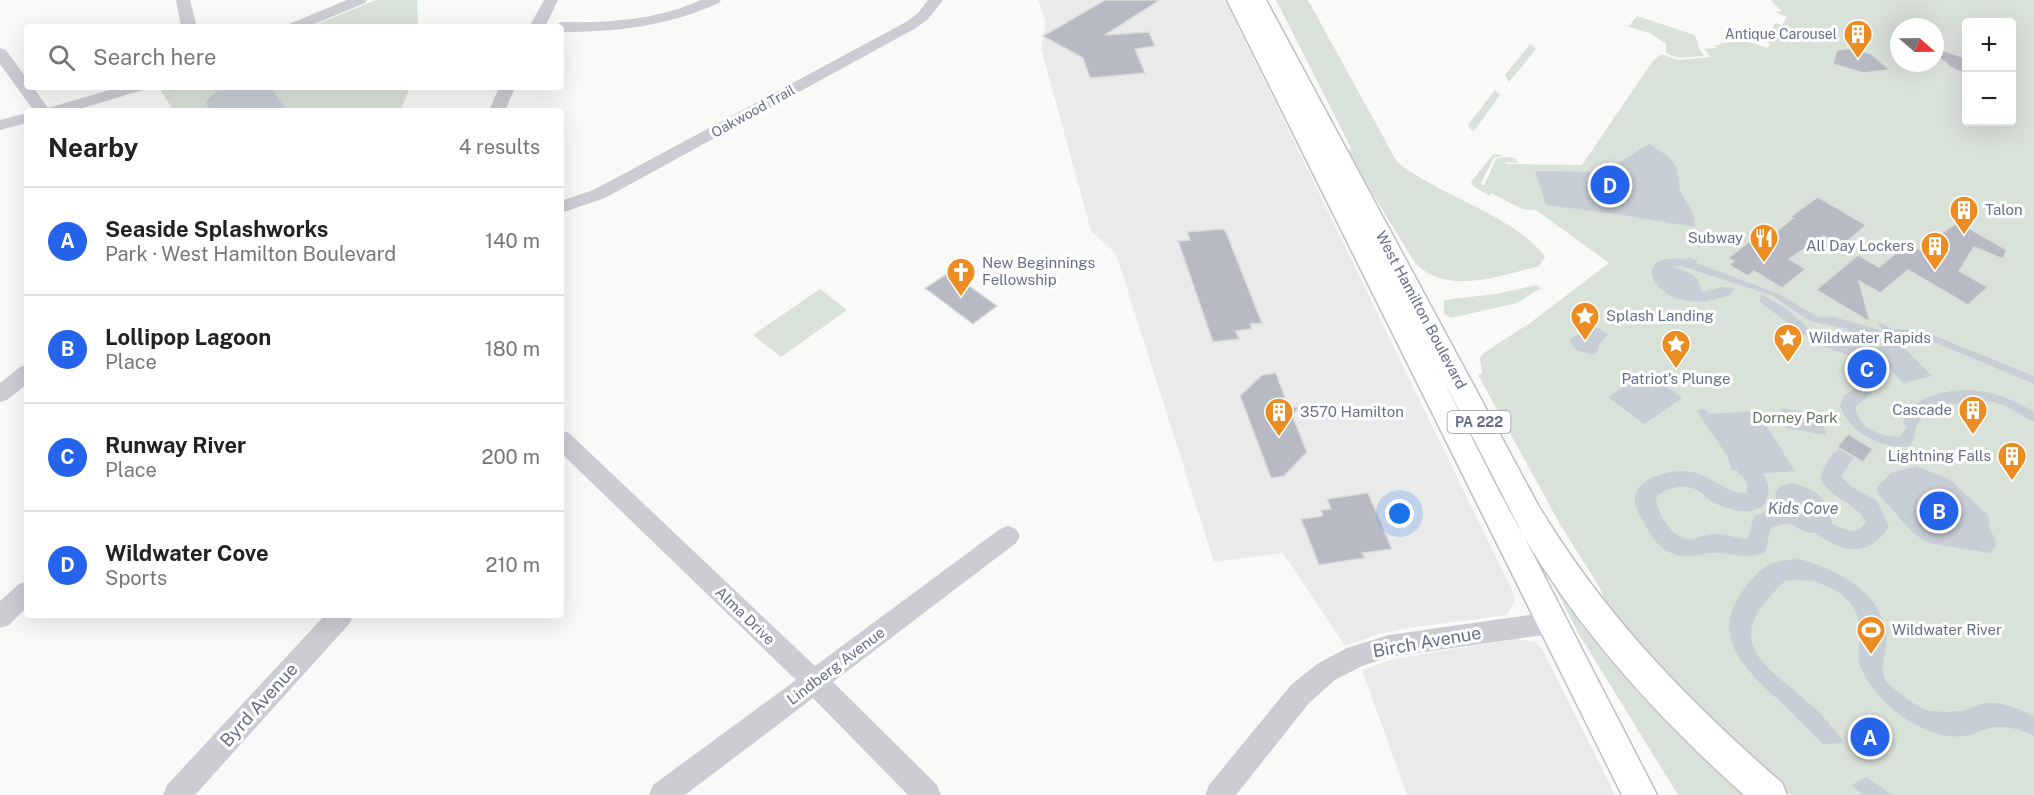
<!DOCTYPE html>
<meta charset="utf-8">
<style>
body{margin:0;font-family:"Public Sans",sans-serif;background:#f6f6f6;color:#222}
.controls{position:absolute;right:18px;top:18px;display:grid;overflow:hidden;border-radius:6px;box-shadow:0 6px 24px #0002}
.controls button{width:54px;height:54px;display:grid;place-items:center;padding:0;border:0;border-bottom:2px solid #e0e0e0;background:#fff;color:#222;font:30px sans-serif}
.compass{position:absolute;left:1890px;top:18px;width:54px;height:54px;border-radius:50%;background:#fff;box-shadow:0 6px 24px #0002;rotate:110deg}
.you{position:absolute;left:1400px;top:514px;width:21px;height:21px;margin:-15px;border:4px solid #fff;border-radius:50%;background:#1a73e8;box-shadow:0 0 0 9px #1a73e833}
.badge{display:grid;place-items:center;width:39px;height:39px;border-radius:50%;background:#2563eb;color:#fff;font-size:20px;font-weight:700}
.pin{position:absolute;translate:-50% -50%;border:3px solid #fff;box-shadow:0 2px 6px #0006}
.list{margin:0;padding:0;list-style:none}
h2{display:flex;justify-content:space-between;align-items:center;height:78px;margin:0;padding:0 24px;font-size:26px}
h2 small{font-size:20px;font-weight:400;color:#767676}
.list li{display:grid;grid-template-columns:39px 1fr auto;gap:18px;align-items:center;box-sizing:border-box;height:108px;padding:0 24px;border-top:2px solid #e0e0e0}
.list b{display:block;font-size:22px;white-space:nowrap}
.list p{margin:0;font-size:20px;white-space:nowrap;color:#767676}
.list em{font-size:20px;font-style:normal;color:#767676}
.icon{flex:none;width:33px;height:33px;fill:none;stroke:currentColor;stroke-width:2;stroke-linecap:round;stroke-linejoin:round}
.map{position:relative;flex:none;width:2034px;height:795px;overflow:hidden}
.search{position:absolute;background:#fff;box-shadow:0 6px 24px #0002;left:24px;top:24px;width:540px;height:66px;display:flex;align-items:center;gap:15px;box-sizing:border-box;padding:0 21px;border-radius:6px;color:#767676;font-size:22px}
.panel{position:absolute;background:#fff;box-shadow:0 6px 24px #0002;left:24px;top:108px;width:540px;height:510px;border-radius:6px}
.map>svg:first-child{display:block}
.built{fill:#eaeaea}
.green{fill:#d9e2d8;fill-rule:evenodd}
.water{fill:#c8ced5}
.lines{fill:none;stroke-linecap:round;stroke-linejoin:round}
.canal{fill:#c8ced5;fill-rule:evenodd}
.building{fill:#b7bac3;stroke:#dbdbd9;stroke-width:1.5}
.major-casing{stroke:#bec0c5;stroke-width:3}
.minor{fill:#cccdd2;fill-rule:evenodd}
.major{fill:#fff;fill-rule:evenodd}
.labels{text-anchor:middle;stroke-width:6;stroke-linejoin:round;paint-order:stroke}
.far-poi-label{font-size:14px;fill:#677089;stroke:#fff;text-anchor:end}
.far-street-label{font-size:14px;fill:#677089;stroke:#fff}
.shield{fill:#fff;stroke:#959bac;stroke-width:1.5}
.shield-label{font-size:14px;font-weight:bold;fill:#677089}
.poi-label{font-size:15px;fill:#677089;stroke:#fff;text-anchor:start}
.street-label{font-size:15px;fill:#677089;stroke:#fff}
.park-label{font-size:15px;fill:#627a65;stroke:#fff}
.water-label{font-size:16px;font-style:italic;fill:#68778b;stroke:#fff}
.near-street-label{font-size:18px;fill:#677089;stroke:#fff}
</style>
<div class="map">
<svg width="2034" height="795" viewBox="0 0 2034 795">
<rect width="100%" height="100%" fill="#f9f9f7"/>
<!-- built -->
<path class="built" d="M1038,0H1225L1512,590L1515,600L1507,615L1408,628L1378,634L1345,646L1283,553L1214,562L1116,254L1091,231L1041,48L1046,22Z
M1516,639L1535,642L1543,650L1615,795H1407L1362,670L1393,659Z"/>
<!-- green -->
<path class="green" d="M376,0H417L418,27H310Z
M1276,0H1308L1397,162C1438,195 1517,217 1545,257L1539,266C1501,276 1447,296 1415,263L1347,152L1351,148Z
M1773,0H2034V795H1791L1740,752L1671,680L1607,606L1600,588L1561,526L1478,375L1482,374L1480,358L1482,354L1530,323L1609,263L1536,210L1522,209L1491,193L1490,196L1473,186L1471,182L1493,154L1505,155L1494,158L1482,181L1481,184L1484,186L1496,159C1503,157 1509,156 1516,159L1517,163L1506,162L1505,164L1582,165L1652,62L1661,54L1678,60L1711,57L1704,49L1717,48L1715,45H1721L1720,43L1745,41L1768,48L1770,44L1765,42L1775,23L1782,25L1787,17L1776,12L1782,11L1771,1ZM1966,22H2012V122H1966ZM1899,27H1935V63H1899Z
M1637,16L1695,35L1699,48L1704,56L1679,58L1666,53V44L1650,33L1619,24L1629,26Z
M1530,44L1536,49L1509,82L1505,75Z
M410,87L400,111H174L159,88Z
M1495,90L1500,95L1474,131L1471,130L1468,125Z
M1537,285L1541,288L1517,303L1450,318L1444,313V301L1451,299L1496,294Z
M820,289L847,310L781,357L753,335Z
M1528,536L1762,795H1678L1580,636Z"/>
<!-- water -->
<path class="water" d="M222,87H270L287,111H212L206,104L207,100Z
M1649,144L1669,157L1677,168L1680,191L1694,215L1695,227L1616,214L1546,205L1535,171L1604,172Z
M1688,257L1697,260L1696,263L1779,294L1819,318L1834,317L1883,331L1878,322L1893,329L1916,330L1930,334L2034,376V384L1932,341L1916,338L1894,340L1860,333L1864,340L1861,353L1872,365L1877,383L1871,394L1855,407C1860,429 1877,435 1899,437L1907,427L1903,423L1908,408L1911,409C1927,390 1967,387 1991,393C2006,396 2020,405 2034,411V422C2021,416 2010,406 1996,403C1977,397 1934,404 1920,420C1914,427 1916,437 1911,446C1884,451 1849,433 1840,406L1844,395L1858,387L1862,379L1863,374L1854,357L1825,347L1804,335L1760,302L1761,294L1785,308L1813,332L1848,346L1849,333L1847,329L1810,321L1771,295L1681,266L1672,267C1687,271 1700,274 1701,292L1722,287L1735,288C1733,290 1732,293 1729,295C1727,298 1720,297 1716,299C1660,316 1620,251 1687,259Z
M1594,327L1599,328L1608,335L1599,344L1598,351L1593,355L1576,350L1569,340C1577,333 1587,335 1594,327Z
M1886,345H1901L1932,376L1903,383L1872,349Z
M1646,371L1682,398L1644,424L1608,397Z
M1781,408L1821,415L1826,435L1786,428Z
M1705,409L1709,414L1757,411L1795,471L1739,475L1737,470H1731L1728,457L1696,410Z
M1916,466L1949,479L1988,515L1990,530L1996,540L1995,547L1989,553L1928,543L1913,533L1878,494L1877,487L1891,473Z
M1793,483C1823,492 1824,498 1833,526C1809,543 1793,526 1776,509V492L1780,486Z
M1795,558C1836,568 1891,595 1886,646C1884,663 1877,675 1893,688C1902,695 1920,710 1932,711C1940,712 1952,712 1960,711C1969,710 1977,704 1986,703C2001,701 2022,709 2034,717V736C2021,729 2005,725 1990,728C1981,730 1973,735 1964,736C1937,740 1900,719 1883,700C1874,689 1861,675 1859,661C1856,649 1863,636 1860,625C1854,591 1815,576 1785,581C1707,653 1782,669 1827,721C1833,728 1840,734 1843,743L1823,744C1811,733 1799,720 1787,708C1755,678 1708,643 1740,595C1747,584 1761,567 1772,563C1780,561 1787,561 1795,558Z
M1867,777L1892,795H1864L1851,785Z"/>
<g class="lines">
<!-- canal -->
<path class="canal" d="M1847,445L1854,447L1857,453L1841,476L1852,487L1877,501L1889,526C1885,534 1877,542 1869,546C1841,558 1824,534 1799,526C1790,523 1781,524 1771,528L1765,552C1745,560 1739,554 1720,553C1702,551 1689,561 1671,553C1659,548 1652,537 1646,527C1642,519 1636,510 1635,502C1633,480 1663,472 1679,471C1709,469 1720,493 1747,493V483L1731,460L1734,454C1759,446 1785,502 1755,510C1741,514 1722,508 1710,500C1705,497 1701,491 1695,489C1683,484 1665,488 1656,497C1656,511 1672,539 1688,539C1697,539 1706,534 1715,534C1726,533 1737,539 1748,539L1754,516C1763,513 1773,507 1782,506C1811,503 1836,535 1858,530L1866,523C1858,503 1830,499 1820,478C1826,464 1831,450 1847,445Z"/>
</g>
<!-- building -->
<path class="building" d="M1105,0H1160L1105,35L1149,32L1155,46L1135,49L1145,73L1090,78L1083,58L1043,36Z
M1854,48L1871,54L1890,70L1863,73L1833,64L1837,50Z
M1935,48L1966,58V74L1954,69L1935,55Z
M1818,197L1866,225L1842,246L1824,236L1789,259L1806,269L1782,288L1754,271L1748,276L1729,265L1734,261L1728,258L1749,242L1752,244L1759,240L1763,243L1793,218L1790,217Z
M1958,222L2007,250L2003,259L1974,247L1959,271L1988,287L1968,305L1908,270L1880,293L1859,281L1870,322L1816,290L1858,255L1879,267L1908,243L1919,249Z
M1223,229L1226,232L1262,323L1250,324L1252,329L1236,331L1239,339L1213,342L1178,241L1190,240L1187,232Z
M950,272L997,306L973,324L925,288Z
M1276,373L1287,403L1298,409L1292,415L1307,452L1284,476L1271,478L1240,396L1262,375Z
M1848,434L1873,449L1863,462L1837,447Z
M1368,493L1392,549L1362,553L1365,558L1319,565L1301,519L1323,516L1321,510L1331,509L1327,499Z"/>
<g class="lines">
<!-- major casing -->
<g class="major-casing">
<path id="major" d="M1227,0H1266L1538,505C1604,615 1686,699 1782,783L1787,795H1744C1668,727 1598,652 1542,566C1499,499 1464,419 1427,348L1657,795H1622Z"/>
</g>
<!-- minor -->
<path class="minor" d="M176,0H190L197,27H181Z
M347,0H367L365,3L307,27H286L289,24Z
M544,0H558L545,27H529Z
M701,0H721L719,3C668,26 617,32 561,32V27H553L561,22C610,23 656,20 701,0Z
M928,0H943L928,19L916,28L605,198L561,213V201L593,190L616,178L906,22L918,13Z
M0,48L6,50L27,79V87H33L48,108L119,87H145L143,90L73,111H34L0,64Z
M499,87H515L505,111H489Z
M27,113V123L0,130V120Z
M27,365V384L7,400L0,402V383L20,367Z
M561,430L569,433L815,666L1000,529L1008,526L1016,529L1020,536L1016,543L833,682L937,785L941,795H908L813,698L685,795H649L653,785L796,680L561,453Z
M27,581V607L9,625L0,628V601L19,584Z
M1551,612L1560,615L1563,623L1560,631L1551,634L1389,657L1362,666L1335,680L1309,703L1236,795H1205L1209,785L1291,685L1317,664L1347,648L1389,635Z
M325,615H353L350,623L195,795H163L167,785Z"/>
<!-- major -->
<use href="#major" class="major"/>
</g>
<!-- icons -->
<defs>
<g id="building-pin" transform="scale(1.5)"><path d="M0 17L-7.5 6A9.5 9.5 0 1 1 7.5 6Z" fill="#ec8d24" stroke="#fff"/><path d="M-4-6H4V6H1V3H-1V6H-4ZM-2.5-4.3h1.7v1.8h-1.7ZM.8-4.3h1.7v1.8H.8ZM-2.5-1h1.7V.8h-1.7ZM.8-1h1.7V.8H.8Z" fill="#fff"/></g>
<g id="restaurant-pin" transform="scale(1.5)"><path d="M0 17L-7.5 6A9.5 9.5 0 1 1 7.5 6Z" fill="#ec8d24" stroke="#fff"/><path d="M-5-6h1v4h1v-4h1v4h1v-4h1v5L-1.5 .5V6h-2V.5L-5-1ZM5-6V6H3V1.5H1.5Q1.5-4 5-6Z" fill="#fff"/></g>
<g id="church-pin" transform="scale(1.5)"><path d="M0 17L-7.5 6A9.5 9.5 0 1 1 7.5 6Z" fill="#ec8d24" stroke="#fff"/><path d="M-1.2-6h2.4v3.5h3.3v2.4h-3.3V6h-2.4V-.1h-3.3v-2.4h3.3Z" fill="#fff"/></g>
<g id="sight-pin" transform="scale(1.5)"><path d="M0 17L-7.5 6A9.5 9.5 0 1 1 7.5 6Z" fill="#ec8d24" stroke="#fff"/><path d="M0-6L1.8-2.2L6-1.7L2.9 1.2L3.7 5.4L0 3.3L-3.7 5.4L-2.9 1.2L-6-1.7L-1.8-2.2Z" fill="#fff"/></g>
<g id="stadium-pin" transform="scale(1.5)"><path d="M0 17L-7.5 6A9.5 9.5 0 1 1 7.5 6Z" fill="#ec8d24" stroke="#fff"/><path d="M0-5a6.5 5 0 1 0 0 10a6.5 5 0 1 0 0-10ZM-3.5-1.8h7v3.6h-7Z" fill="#fff"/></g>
</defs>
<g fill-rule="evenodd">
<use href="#building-pin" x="1858" y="34"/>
<use href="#building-pin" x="1964" y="210"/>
<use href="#restaurant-pin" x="1764" y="238"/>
<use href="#building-pin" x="1935" y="246"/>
<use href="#church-pin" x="961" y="272"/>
<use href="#sight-pin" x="1585" y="316"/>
<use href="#sight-pin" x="1788" y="338"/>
<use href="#sight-pin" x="1676" y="344"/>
<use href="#building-pin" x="1973" y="410"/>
<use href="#building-pin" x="1279" y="412"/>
<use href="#building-pin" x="2012" y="456"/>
<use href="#stadium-pin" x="1871" y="630"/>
</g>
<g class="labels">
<!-- far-poi labels -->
<g class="far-poi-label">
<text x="1837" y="39">Antique Carousel</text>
</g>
<!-- far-street labels -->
<g class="far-street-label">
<text transform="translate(753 111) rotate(-29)" y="5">Oakwood Trail</text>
</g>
<!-- shield labels -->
<rect class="shield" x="1447.5" y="411" width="63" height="22" rx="4.5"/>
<g class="shield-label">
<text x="1479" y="427">PA 222</text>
</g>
<!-- poi labels -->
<g class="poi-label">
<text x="1985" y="215">Talon</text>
<text x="1743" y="243" text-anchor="end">Subway</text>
<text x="1914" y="251" text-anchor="end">All Day Lockers</text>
<text x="982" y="268">New Beginnings<tspan x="982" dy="17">Fellowship</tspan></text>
<text x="1606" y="321">Splash Landing</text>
<text x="1809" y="343">Wildwater Rapids</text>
<text x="1676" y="384" text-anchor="middle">Patriot's Plunge</text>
<text x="1952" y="415" text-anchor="end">Cascade</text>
<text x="1300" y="417">3570 Hamilton</text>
<text x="1991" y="461" text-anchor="end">Lightning Falls</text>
<text x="1892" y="635">Wildwater River</text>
</g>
<!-- street labels -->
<g class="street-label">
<text transform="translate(1421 310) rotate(62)" y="5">West Hamilton Boulevard</text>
<text transform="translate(745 616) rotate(44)" y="5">Alma Drive</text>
<text transform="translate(836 666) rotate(-37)" y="5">Lindberg Avenue</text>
</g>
<!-- park labels -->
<g class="park-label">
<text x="1795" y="423">Dorney Park</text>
</g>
<!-- water labels -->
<g class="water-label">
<text x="1803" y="514">Kids Cove</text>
</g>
<!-- near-street labels -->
<g class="near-street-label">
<text transform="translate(1427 642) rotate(-10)" y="6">Birch Avenue</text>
<text transform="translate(259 705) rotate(-48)" y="6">Byrd Avenue</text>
</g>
</g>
</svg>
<div class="controls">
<button>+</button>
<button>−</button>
</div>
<svg class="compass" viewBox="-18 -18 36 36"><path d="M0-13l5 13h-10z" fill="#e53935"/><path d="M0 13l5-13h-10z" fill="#767676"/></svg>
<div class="you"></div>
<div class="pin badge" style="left:1870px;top:737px">A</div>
<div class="pin badge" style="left:1939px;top:511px">B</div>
<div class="pin badge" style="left:1867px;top:369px">C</div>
<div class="pin badge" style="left:1610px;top:185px">D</div>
<div class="search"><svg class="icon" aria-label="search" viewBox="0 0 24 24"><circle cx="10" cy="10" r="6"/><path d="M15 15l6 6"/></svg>Search here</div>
<section class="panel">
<h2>Nearby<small>4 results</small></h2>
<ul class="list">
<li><span class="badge">A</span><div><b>Seaside Splashworks</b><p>Park · West Hamilton Boulevard</p></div><em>140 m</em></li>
<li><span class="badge">B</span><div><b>Lollipop Lagoon</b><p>Place</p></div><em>180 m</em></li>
<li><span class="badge">C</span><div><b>Runway River</b><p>Place</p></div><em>200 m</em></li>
<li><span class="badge">D</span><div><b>Wildwater Cove</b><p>Sports</p></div><em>210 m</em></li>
</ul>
</section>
</div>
